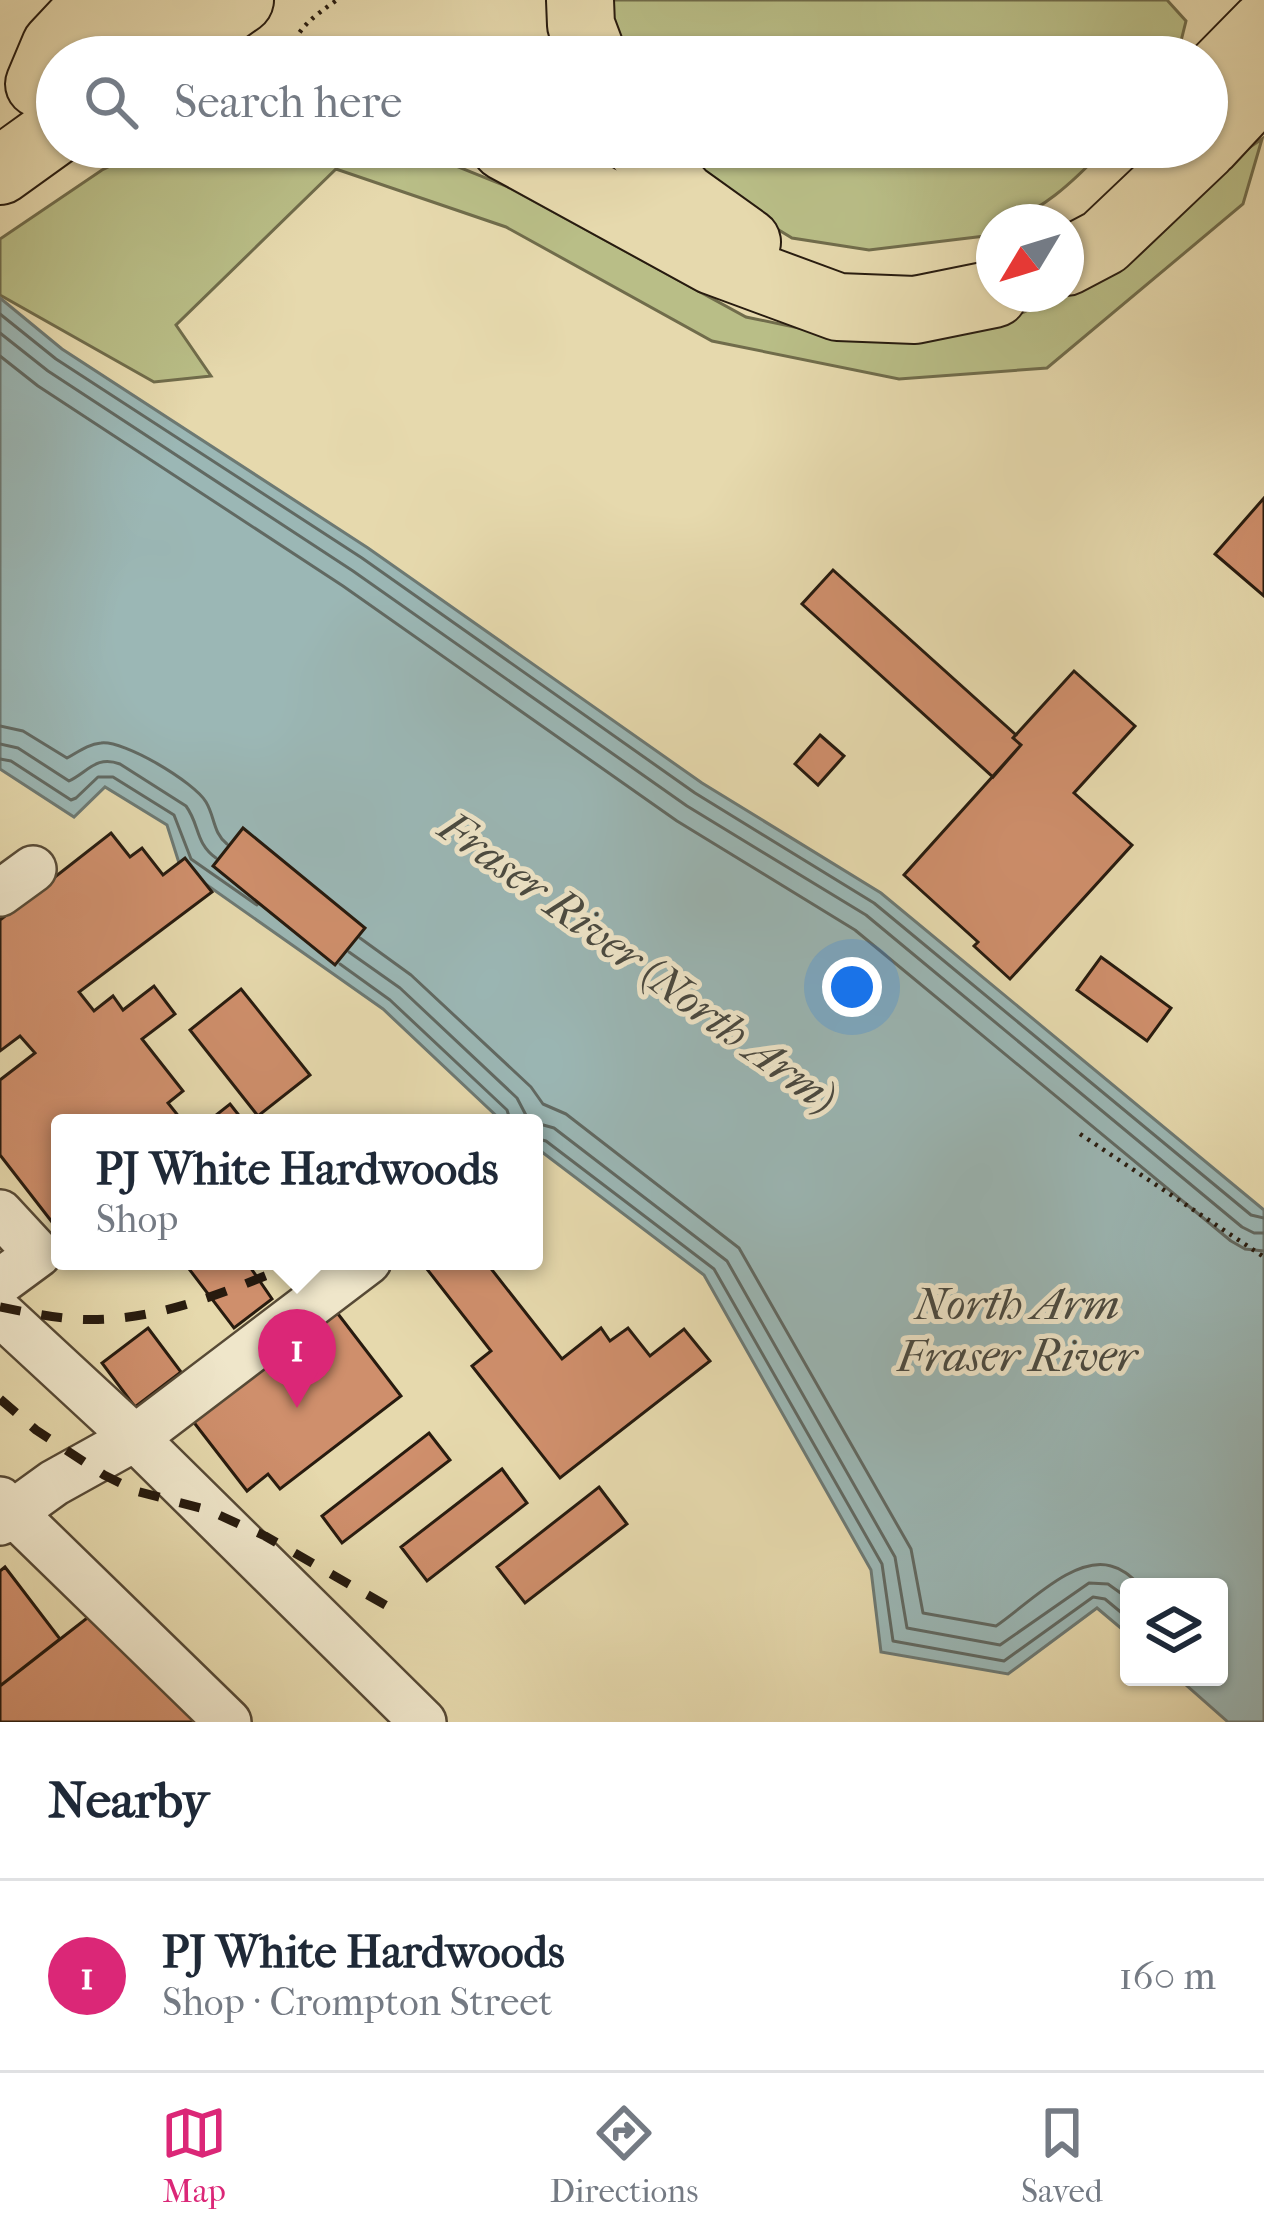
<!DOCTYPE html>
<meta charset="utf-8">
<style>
body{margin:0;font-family:"IM FELL French Canon",serif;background:#f6f6f7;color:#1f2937}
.controls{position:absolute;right:36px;bottom:36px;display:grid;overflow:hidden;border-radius:12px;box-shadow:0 3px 9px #0004}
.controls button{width:108px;height:108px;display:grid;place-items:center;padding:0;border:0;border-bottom:3px solid #e0e1e3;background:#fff;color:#1f2937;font:60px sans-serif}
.compass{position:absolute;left:976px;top:204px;width:108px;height:108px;border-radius:50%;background:#fff;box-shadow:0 3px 9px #0004;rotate:232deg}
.you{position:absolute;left:852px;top:987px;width:42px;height:42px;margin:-30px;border:9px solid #fff;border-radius:50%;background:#1a73e8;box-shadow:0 0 0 18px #1a73e833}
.badge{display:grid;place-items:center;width:78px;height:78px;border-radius:50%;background:#db2777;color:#fff;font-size:39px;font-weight:700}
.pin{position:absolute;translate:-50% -99px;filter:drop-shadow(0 3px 6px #0008)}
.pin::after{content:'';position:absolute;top:63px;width:42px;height:36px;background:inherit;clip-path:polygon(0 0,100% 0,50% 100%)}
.popup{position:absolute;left:51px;top:1114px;width:492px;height:156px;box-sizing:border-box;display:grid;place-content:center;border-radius:12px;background:#fff;filter:drop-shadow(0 3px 9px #0005);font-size:39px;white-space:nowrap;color:#747a83}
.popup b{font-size:45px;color:#1f2937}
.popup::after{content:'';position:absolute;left:50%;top:100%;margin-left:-24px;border:24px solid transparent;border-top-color:#fff}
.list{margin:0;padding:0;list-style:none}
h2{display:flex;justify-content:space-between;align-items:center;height:156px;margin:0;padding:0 48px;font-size:51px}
h2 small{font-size:39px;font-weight:400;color:#747a83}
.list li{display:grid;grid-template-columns:78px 1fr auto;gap:36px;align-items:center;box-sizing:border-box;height:192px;padding:0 48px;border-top:3px solid #e0e1e3}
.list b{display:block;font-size:45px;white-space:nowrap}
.list p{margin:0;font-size:39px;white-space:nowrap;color:#747a83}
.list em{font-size:39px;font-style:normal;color:#747a83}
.icon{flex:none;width:66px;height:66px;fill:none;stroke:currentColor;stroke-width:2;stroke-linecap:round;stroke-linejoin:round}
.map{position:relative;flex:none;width:1264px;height:1722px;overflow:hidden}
.search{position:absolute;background:#fff;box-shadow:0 3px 9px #0004;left:36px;right:36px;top:36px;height:132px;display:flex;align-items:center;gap:30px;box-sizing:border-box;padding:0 42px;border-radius:66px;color:#747a83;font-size:45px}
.sheet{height:348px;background:#fff}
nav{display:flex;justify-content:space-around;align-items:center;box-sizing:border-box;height:168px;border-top:3px solid #e0e1e3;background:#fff;font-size:33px;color:#747a83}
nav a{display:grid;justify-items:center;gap:6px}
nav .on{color:#db2777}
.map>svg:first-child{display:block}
.green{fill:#b9be87;stroke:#706c4b;stroke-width:3}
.water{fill:#9bb7b5;stroke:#6d7973;stroke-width:3}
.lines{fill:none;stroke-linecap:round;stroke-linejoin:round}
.shore{stroke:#616962;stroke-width:3}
.building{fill:#cf8f6c;stroke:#271b0f;stroke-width:3}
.minor-casing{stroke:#574a36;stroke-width:50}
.highway-casing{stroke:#271b0f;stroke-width:70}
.path{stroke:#271b0f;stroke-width:4.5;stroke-dasharray:3 6;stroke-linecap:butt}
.minor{stroke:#efe6ca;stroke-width:45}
.highway{stroke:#e6d9ad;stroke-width:66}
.rail{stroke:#271b0f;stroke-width:9;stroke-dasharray:21 21;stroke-linecap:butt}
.labels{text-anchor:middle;stroke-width:10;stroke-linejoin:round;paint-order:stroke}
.water-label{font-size:45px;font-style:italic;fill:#4a4a41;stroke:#efe6ca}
</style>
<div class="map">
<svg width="1264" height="1722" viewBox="0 0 1264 1722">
<rect width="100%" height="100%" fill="#e6d9ad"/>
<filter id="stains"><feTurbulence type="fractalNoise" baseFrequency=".00167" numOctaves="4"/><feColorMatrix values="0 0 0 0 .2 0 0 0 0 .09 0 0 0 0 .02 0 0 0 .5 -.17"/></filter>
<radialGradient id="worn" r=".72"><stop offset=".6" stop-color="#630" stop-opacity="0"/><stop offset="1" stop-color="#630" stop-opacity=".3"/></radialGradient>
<!-- green -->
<path class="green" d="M606,0H1167L1186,21L1177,57H621Z
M1262,139L1243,204L1047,368L899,379L712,341L506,227L336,169L176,325L211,376L154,382L0,295V239L102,170L150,147H409L506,186L746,317L837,336L938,335L1024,312L1057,294H1066L1213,172Z
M673,147H1106C1080,175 1034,222 994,222V231L985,236L869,250L792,238L708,187Z"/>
<!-- water -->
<path class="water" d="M0,298L62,349L368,548L702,783L881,893L1264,1210V1722H1228L1177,1677H1219V1587H1129V1635L1097,1608L1008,1674L881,1652L871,1570L704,1275L534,1146V1123H504L383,1009L180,866L167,825L105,787L74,817L0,769Z"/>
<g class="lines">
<!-- shore -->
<path class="shore" d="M0,314L56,359L362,558L695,793L874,903L1251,1215L1264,1218
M0,333L48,371L353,571L687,806L866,915L1242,1227L1254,1233H1264
M0,356L38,386L343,586L677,821L855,930L1231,1241L1245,1249L1264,1251
M0,726L23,731L67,758C78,752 88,744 101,743C124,740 194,782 206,802C215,817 213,833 227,844
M0,744L18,748L69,781C88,772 96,755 120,764L186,806C200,825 195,843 216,858
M0,759L11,761L71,800L76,798L98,777H113L174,815L191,859L257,905
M360,938L411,975L531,1087L543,1104L566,1114L739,1248L911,1549L923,1613L996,1626C1026,1606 1074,1555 1111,1566C1124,1569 1133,1579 1142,1587
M349,952L400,988L517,1098L529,1121L554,1128L727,1261L895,1557L907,1628L1000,1645L1089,1583L1108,1584L1129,1599
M340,964L390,1000L507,1110L511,1123
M534,1138L546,1141L714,1269L882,1564L893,1641L1004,1661L1093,1597L1105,1599L1129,1619"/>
</g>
<!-- building -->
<path class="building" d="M1264,498V596L1215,554Z
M833,570L1016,735L1013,738L1021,745L993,777L802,604Z
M1074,671L1135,726L1074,793L1132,845L1010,979L974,946L978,942L904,875L1021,745L1013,738Z
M820,735L844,756L818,785L795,764Z
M243,828L365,928L335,965L213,866Z
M111,833L130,857L142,848L163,875L185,858L212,892L79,992L94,1011L113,996L123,1010L154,986L175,1014L142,1039L183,1091L168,1103L184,1123H60V1215L52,1222L0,1155V1080L35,1053L20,1036L0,1051V920Z
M1101,957L1171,1008L1147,1041L1077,990Z
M241,989L310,1075L258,1116L190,1030Z
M230,1104L245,1123H206Z
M183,1261H246L272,1299L234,1328Z
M427,1261H485L562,1359L601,1328L610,1341L628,1328L650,1356L684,1329L710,1361L560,1478L472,1366L491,1351L423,1264Z
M335,1310L401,1396L280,1489L268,1474L247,1491L192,1420Z
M148,1328L181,1372L135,1407L102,1363Z
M429,1433L450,1460L342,1543L322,1516Z
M502,1469L527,1503L427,1581L401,1547Z
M599,1487L627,1524L525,1603L497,1567Z
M5,1567L60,1639L0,1686V1571Z
M91,1615L196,1722H0V1686Z"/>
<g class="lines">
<!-- minor casing -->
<g class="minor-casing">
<path id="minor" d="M0,893L33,869
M0,1213L38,1254L0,1282
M0,1313L135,1438L423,1722
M0,1500L228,1722
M0,1522L54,1483L135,1438L368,1261"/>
</g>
<!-- highway casing -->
<g class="highway-casing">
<path id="highway" d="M580,0L581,25L593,57
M77,57L157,0
M160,57L240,0
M1207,83L1264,25
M39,84L55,46L98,0
M1207,144L1264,83
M505,147L713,261L838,307L915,310L994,294
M640,147L683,196L747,242
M0,171L57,130
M1066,262L1104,242L1204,147"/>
</g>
<!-- path -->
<path class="path" d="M289,57C295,29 314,16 337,0
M1080,1134L1264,1257"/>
<!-- minor -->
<use href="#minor" class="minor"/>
<!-- highway -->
<use href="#highway" class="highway"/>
<!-- rail -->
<path class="rail" d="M0,1307C25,1312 50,1317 75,1319C154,1324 229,1291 301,1261
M0,1399L36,1430L104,1475L136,1491L208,1510L265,1536L387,1606"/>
</g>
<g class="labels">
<!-- water labels -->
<g class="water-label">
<text transform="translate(639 961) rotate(36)" y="16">Fraser River (North Arm)</text>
<text x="1017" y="1319">North Arm<tspan x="1017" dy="52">Fraser River</tspan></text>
</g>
</g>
<rect width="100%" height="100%" filter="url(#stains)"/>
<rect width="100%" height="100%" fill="url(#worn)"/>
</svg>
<div class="controls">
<button><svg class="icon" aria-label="layers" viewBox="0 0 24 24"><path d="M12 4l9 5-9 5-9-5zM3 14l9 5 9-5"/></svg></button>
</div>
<svg class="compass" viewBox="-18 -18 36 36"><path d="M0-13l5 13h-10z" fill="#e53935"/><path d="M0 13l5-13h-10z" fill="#747a83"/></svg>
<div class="you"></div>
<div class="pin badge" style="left:297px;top:1408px">1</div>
<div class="popup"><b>PJ White Hardwoods</b>Shop</div>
<div class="search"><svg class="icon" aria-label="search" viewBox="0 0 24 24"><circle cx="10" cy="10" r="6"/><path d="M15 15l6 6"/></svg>Search here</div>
</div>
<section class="sheet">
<h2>Nearby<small></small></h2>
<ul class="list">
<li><span class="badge">1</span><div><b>PJ White Hardwoods</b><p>Shop · Crompton Street</p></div><em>160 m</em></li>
</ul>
</section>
<nav>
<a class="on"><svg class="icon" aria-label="map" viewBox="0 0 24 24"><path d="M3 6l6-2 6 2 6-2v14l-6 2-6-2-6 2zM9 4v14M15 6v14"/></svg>Map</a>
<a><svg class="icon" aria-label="directions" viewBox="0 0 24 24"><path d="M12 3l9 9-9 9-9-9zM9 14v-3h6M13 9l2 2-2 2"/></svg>Directions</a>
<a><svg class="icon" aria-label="saved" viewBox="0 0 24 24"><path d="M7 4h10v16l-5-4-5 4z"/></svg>Saved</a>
</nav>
